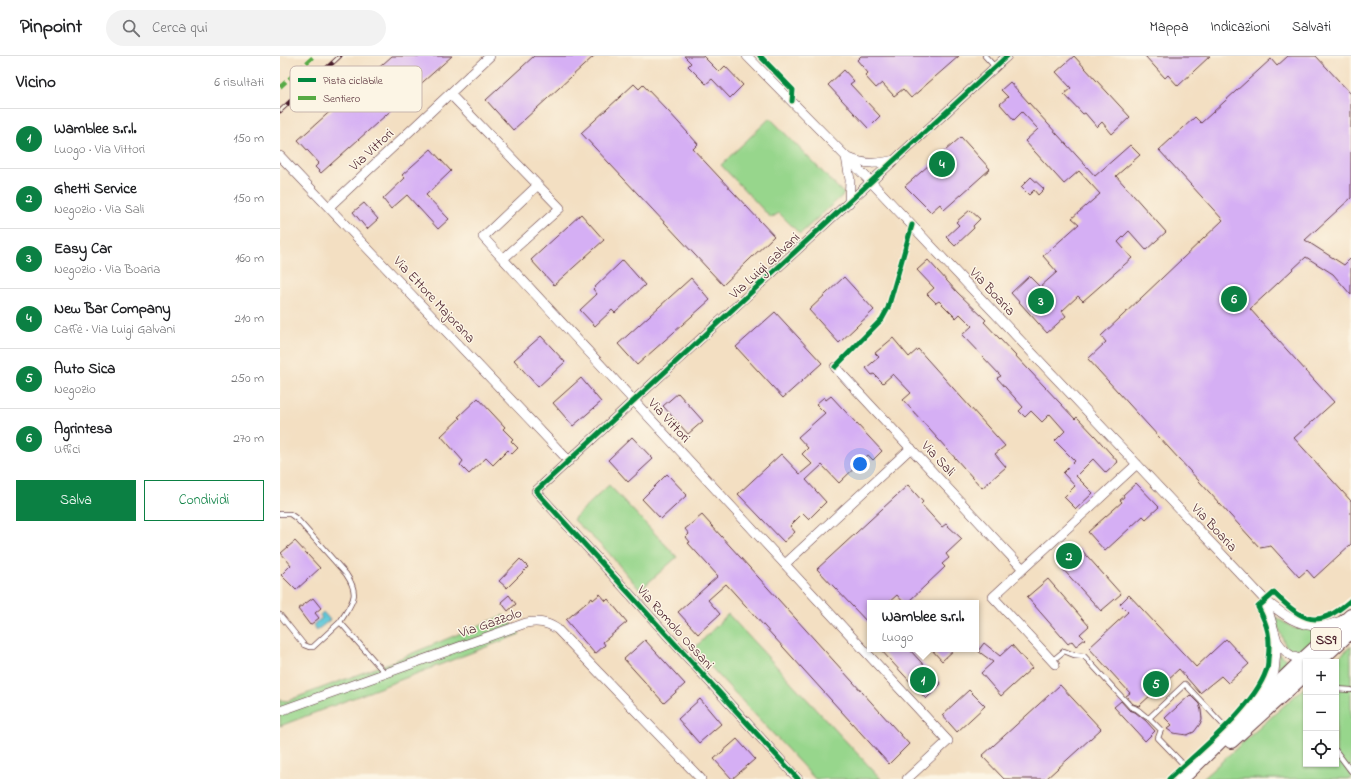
<!DOCTYPE html>
<html lang="it">
<meta charset="utf-8">
<style>
body{margin:0;font-family:"Indie Flower",sans-serif;background:#f2f2f2;color:#202124}
.controls{position:absolute;right:12px;bottom:12px;display:grid;overflow:hidden;border-radius:0px;box-shadow:0 1px 3px #0004}
.controls button{width:36px;height:36px;display:grid;place-items:center;padding:0;border:0;border-bottom:1px solid #e0e0e0;background:#fff;color:#202124;font:20px sans-serif}
.you{position:absolute;left:580px;top:408px;width:14px;height:14px;margin:-10px;border:3px solid #fff;border-radius:50%;background:#1a73e8;box-shadow:0 0 0 6px #1a73e833}
.badge{display:grid;place-items:center;width:26px;height:26px;border-radius:50%;background:#0b8043;color:#fff;font-size:13px;font-weight:700}
.pin{position:absolute;translate:-50% -50%;border:2px solid #fff;box-shadow:0 1px 4px #0006}
.popup{position:absolute;left:587px;top:544px;width:112px;height:52px;box-sizing:border-box;display:grid;place-content:center;border-radius:0px;background:#fff;filter:drop-shadow(0 1px 3px #0005);font-size:13px;white-space:nowrap;color:#757577}
.popup b{font-size:15px;color:#202124}
.popup::after{content:'';position:absolute;left:50%;top:100%;margin-left:-8px;border:8px solid transparent;border-top-color:#fff}
.list{margin:0;padding:0;list-style:none}
h2{display:flex;justify-content:space-between;align-items:center;height:52px;margin:0;padding:0 16px;font-size:17px}
h2 small{font-size:13px;font-weight:400;color:#757577}
.list li{display:grid;grid-template-columns:26px 1fr auto;gap:12px;align-items:center;box-sizing:border-box;height:60px;padding:0 16px;border-top:1px solid #e0e0e0}
.list b{display:block;font-size:15px;white-space:nowrap}
.list p{margin:0;font-size:13px;white-space:nowrap;color:#757577}
.list em{font-size:13px;font-style:normal;color:#757577}
.actions{display:flex;gap:8px;padding:12px 16px}
.actions a{flex:1;padding:9px 0;border:1px solid #0b8043;border-radius:0px;text-align:center;font-size:14px;color:#0b8043}
.actions .main{background:#0b8043;color:#fff}
.icon{flex:none;width:22px;height:22px;fill:none;stroke:currentColor;stroke-width:2;stroke-linecap:round;stroke-linejoin:round}
.map{position:relative;flex:none;width:1071px;height:723px;overflow:hidden}
header{display:flex;align-items:center;gap:24px;box-sizing:border-box;height:56px;padding:0 20px;background:#fff;border-bottom:1px solid #e0e0e0}
header strong{font-size:19px}
nav{display:flex;gap:22px;margin-inline-start:auto;font-size:14px}
.search{width:280px;height:36px;background:#f2f2f2;display:flex;align-items:center;gap:10px;box-sizing:border-box;padding:0 14px;border-radius:22px;color:#757577;font-size:15px}
main{display:flex}
aside{flex:1;background:#fff}
.map>svg:first-child{display:block}
.green{fill:#97d68c;stroke:#707a5c}
.water{fill:#5ec8d9;stroke:#547482}
.building{fill:#d5aff4}
.lines{fill:none;stroke-linecap:round;stroke-linejoin:round}
.lane-casing{stroke:#633c42;stroke-width:6}
.street-casing{stroke:#633c42;stroke-width:10}
.primary-casing{stroke:#633c42;stroke-width:16}
.lane{stroke:#fff;stroke-width:4.5}
.street{stroke:#fff;stroke-width:9}
.primary{stroke:#fff;stroke-width:14}
.rail-casing{stroke:#4a1f2b;stroke-width:4.5}
.rail{stroke:#fcf5e5;stroke-width:3;stroke-dasharray:9;stroke-linecap:butt}
.quiet{stroke:#57aa44;stroke-width:4;stroke-dasharray:8 4;stroke-linecap:butt}
.cycleway-casing{stroke:#fcf5e5;stroke-width:8}
.cycleway{stroke:#00873e;stroke-width:5}
.labels{text-anchor:middle;stroke-width:3;stroke-linejoin:round;paint-order:stroke}
.shield{fill:#fcf5e5;stroke:#7f5f63;stroke-width:1}
.shield-label{font-size:13px;font-weight:bold;fill:#4a1f2b}
.street-label{font-size:14px;fill:#4a1f2b;stroke:#fcf5e5}
.key{fill:#fcf5e5;stroke:#c7b5ad;stroke-width:1}
.key-label{font-size:11px;fill:#4a1f2b}
</style>
<header>
<strong>Pinpoint</strong>
<div class="search"><svg class="icon" aria-label="search" viewBox="0 0 24 24"><circle cx="10" cy="10" r="6"/><path d="M15 15l6 6"/></svg>Cerca qui</div>
<nav><a>Mappa</a><a>Indicazioni</a><a>Salvati</a></nav>
</header>
<main>
<aside>
<h2>Vicino<small>6 risultati</small></h2>
<ul class="list">
<li><span class="badge">1</span><div><b>Wamblee s.r.l.</b><p>Luogo · Via Vittori</p></div><em>150 m</em></li>
<li><span class="badge">2</span><div><b>Ghetti Service</b><p>Negozio · Via Sali</p></div><em>150 m</em></li>
<li><span class="badge">3</span><div><b>Easy Car</b><p>Negozio · Via Boaria</p></div><em>160 m</em></li>
<li><span class="badge">4</span><div><b>New Bar Company</b><p>Caffè · Via Luigi Galvani</p></div><em>210 m</em></li>
<li><span class="badge">5</span><div><b>Auto Sica</b><p>Negozio</p></div><em>250 m</em></li>
<li><span class="badge">6</span><div><b>Agrintesa</b><p>Uffici</p></div><em>270 m</em></li>
</ul>
<div class="actions"><a class="main">Salva</a><a>Condividi</a></div>
</aside>
<div class="map">
<svg width="1071" height="723" viewBox="0 0 1071 723">
<rect width="100%" height="100%" fill="#fcf5e5"/>
<filter id="ink" filterUnits="userSpaceOnUse"><feTurbulence type="fractalNoise" baseFrequency=".025" numOctaves="2"/><feDisplacementMap in="SourceGraphic" scale="8" xChannelSelector="R" yChannelSelector="G"/><feConvolveMatrix kernelMatrix="1 2 1 2 8 2 1 2 1" color-interpolation-filters="sRGB"/></filter>
<filter id="wash" filterUnits="userSpaceOnUse"><feTurbulence type="fractalNoise" baseFrequency=".012" numOctaves="4" result="noise"/><feDisplacementMap in="SourceGraphic" scale="16" xChannelSelector="R" yChannelSelector="G"/><feGaussianBlur stdDeviation="0.9" result="paint"/><feColorMatrix in="noise" values="0 0 0 0 0 0 0 0 0 0 0 0 0 0 0 0 0 1.4 0 .05"/><feComposite in="paint" operator="in"/></filter>
<g filter="url(#wash)">
<rect width="100%" height="100%" fill="#f3dfc2"/>
<!-- green -->
<path class="green" d="M490,62L564,138L520,178L499,157L491,162L441,109Z
M329,429L397,501L360,534L327,495L293,463Z
M448,558L601,723H535L414,593Z
M224,559L240,578L0,670V644L7,645L90,614L109,607Z
M994,560L1013,572L1048,575L1022,598L1010,596L1005,589Z
M1071,590V723H922L1026,630V708H1056V606H1053Z
M999,597L1012,608L994,625Z"/>
<!-- water -->
<path class="water" d="M43,556L50,564L37,574L33,569L42,562L40,559Z"/>
<g id="blocks">
<!-- building -->
<path class="building" d="M112,0H172L41,117L35,111L39,107L18,84Z
M254,0H314L233,74L206,44Z
M404,0H423L439,16L445,10L463,29L450,42L432,23L426,28L408,10L411,7Z
M581,0H679L631,42L623,33L614,40L602,27L596,32L585,20L588,17L577,4Z
M794,0L850,61L832,78L822,66L817,71L805,57L803,58L784,38L791,32L776,16Z
M865,0H930L898,30L888,19L885,22Z
M1008,0H1036L1071,38V142L1025,184L1064,209L1071,202V239L1053,218L1026,201L970,253L1054,346L1014,382L1071,445V488L1034,522L1027,514L1019,521L991,490L980,492L808,303L826,286L821,280L943,164L879,94L915,61L921,67L991,3L997,10Z
M564,14L574,25L570,28L600,60L588,72L548,29Z
M730,26L815,120L850,89L860,99L836,120L886,176L866,194L849,175L838,186L852,202L803,245L798,240L782,255L786,260L767,277L731,237L749,220L760,231L777,216L763,200L799,168L792,162L820,138L799,115L784,128L745,85L758,73L742,56L734,64L720,48L728,41L721,34Z
M354,28L359,33L363,29L389,56L418,88L413,93L494,180L443,229L301,77Z
M681,81L710,113L664,154L660,148L651,156L625,130Z
M151,93L171,115L146,139L169,163L158,173L127,139L111,153L103,143L125,122L122,119Z
M751,121L764,133L758,139L754,134L749,139L741,131Z
M84,147L98,163L87,173L73,156Z
M690,154L700,163L693,170L694,172L675,190L666,181L679,169L676,166Z
M301,158L324,184L274,229L251,204Z
M343,204L365,229L335,257L332,254L315,270L300,254L317,238L313,233Z
M648,204L677,236L706,264L704,266L764,330L795,363L797,361L815,380L838,406L826,417L813,403L796,420L813,437L796,453L784,441L795,430L783,417L795,405L775,385L785,375L770,358L762,366L751,355L745,361L739,355L743,351L717,322L721,320L682,279L692,270L680,258L676,262L659,245L656,247L647,238L654,232L637,214Z
M564,221L594,254L559,287L529,254Z
M411,222L430,244L357,309L338,288Z
M495,256L542,307L503,342L456,291Z
M261,280L285,306L258,331L234,304Z
M613,282L629,301L638,293L725,390L715,398L726,411L702,432L623,344L631,337L613,318L603,327L594,318L592,319L586,312L599,301L595,297Z
M301,322L321,346L293,370L273,347Z
M398,337L423,365L408,378L383,350Z
M551,340L602,395L593,404L588,399L559,427L542,409L526,424L546,446L529,463L523,457L510,470L515,476L504,486L458,438L501,398L520,418L532,408L522,398L528,392L518,381L545,357L536,348L544,341L546,344Z
M198,342L225,371L223,373L233,383L231,385L238,392L232,398L228,394L213,409L206,402L189,418L180,409L183,405L161,380L180,362L178,361Z
M352,381L373,403L348,426L328,404Z
M387,418L407,439L381,463L362,443Z
M856,427L879,451L866,463L863,460L825,495L808,476L842,446L840,444L844,441L843,439Z
M628,429L643,446L641,448L662,471L666,468L682,483L666,498L669,502L662,508L665,511L627,547H624L617,539L608,547H590V569L537,513Z
M422,459L629,688L609,708L446,528L428,544L440,558L418,578L398,556L438,520L408,487L410,486L406,481L409,478L405,473Z
M15,485L40,512L16,534L1,519L11,509L1,497Z
M800,492L841,538L821,555L780,510Z
M240,503L248,511L227,532L219,525Z
M768,523L809,570L800,578L805,583L796,590L792,585L788,588L747,541Z
M320,538L326,545L328,543L347,566L323,586L325,589L315,598L286,564L312,542L313,544Z
M229,539L236,548L228,555L221,546Z
M849,539L916,611L946,583L969,608L948,627L941,620L920,637L899,613L859,650L853,648L846,640L850,637L809,592L848,556L840,548Z
M33,542L41,552L35,557L39,562L30,569L18,553Z
M365,584L405,628L384,647L344,603Z
M704,587L720,600L732,589L752,612L721,640L701,617L713,606L698,595Z
M600,593H629L661,628L646,643Z
M651,593H675L662,605Z
M780,629L821,673L766,723H724L702,700Z
M689,634L705,650L677,676L662,659Z
M910,639L919,648L921,654L922,663L920,668L914,676L907,679L893,677L887,673L892,669L885,662Z
M420,643L441,668L419,687L398,663Z
M841,645L849,654L855,656L866,665L875,675L865,685L834,651Z
M457,683L475,703L452,723L434,703Z"/>
</g>
</g>
<g filter="url(#ink)">
<use href="#blocks" fill-opacity="0" stroke="#633c42" stroke-width="1"/>
<g class="lines">
<!-- lane casing -->
<g class="lane-casing">
<path id="lane" d="M705,0L715,11
M0,458H10L17,463L66,518C81,540 72,546 60,566L105,617
M0,559L24,589L29,591H33L60,566
M772,605L784,595L794,599L804,600L851,651C861,653 861,659 869,662L905,628L948,674
M1056,633L1071,634
M869,662L881,674L878,682L904,709L907,714
M1056,695L1071,715"/>
</g>
<!-- street casing -->
<g class="street-casing">
<path id="street" d="M467,0L591,126L985,544C1002,558 1020,572 1043,570C1050,569 1058,566 1064,564
M170,38L280,152L223,203L668,685L627,723
M0,100L289,405
M566,101L570,124L569,147
M569,102C585,109 598,108 615,104
M49,151L210,0
M223,203L203,181L258,129
M555,311L743,513L857,408
M505,508L631,392
M743,513L713,541L775,608
M997,585C1004,595 1012,604 1026,603
M981,640L994,616L997,585L985,544
M0,655L246,567C258,565 267,566 277,573L421,723
M518,723L256,435L727,0"/>
</g>
<!-- primary casing -->
<g class="primary-casing">
<path id="primary" d="M1038,606L1071,575
M951,685L1026,617
M901,723L1024,603L1071,560"/>
</g>
<!-- lane -->
<use href="#lane" class="lane"/>
<!-- street -->
<use href="#street" class="street"/>
<!-- primary -->
<use href="#primary" class="primary"/>
<!-- rail casing -->
<g class="rail-casing">
<path id="rail" d="M0,55L60,0"/>
</g>
<!-- rail -->
<use href="#rail" class="rail"/>
<!-- quiet -->
<path class="quiet" d="M0,31L34,0"/>
<!-- cycleway casing -->
<g class="cycleway-casing">
<path id="cycleway" d="M480,0L513,34L512,45
M555,311L602,263L608,252L632,169
M518,723L256,435L727,0
M889,723C917,697 974,651 986,615C988,612 988,607 988,603C991,582 988,570 978,551L994,537C1024,566 1037,574 1071,544"/>
</g>
<!-- cycleway -->
<use href="#cycleway" class="cycleway"/>
</g>
</g>
<g class="labels">
<!-- shield labels -->
<rect class="shield" x="1031" y="572" width="30" height="22" rx="3"/>
<g class="shield-label">
<text x="1046" y="588">SS9</text>
</g>
<!-- street labels -->
<g class="street-label">
<text transform="translate(91 93) rotate(-43)" y="5">Via Vittori</text>
<text transform="translate(484 209) rotate(-43)" y="5">Via Luigi Galvani</text>
<text transform="translate(713 235) rotate(47)" y="5">Via Boaria</text>
<text transform="translate(155 243) rotate(47)" y="5">Via Ettore Majorana</text>
<text transform="translate(390 364) rotate(47)" y="5">Via Vittori</text>
<text transform="translate(659 402) rotate(47)" y="5">Via Sali</text>
<text transform="translate(935 471) rotate(47)" y="5">Via Boaria</text>
<text transform="translate(210 566) rotate(-19)" y="5">Via Gazzolo</text>
<text transform="translate(396 571) rotate(48)" y="5">Via Romolo Ossani</text>
</g>
</g>
<!-- legend -->
<rect x="10" y="10" width="132" height="46" rx="6" class="key"/>
<rect x="18" y="22" width="18" height="4" fill="#00873e"/>
<rect x="18" y="40" width="18" height="4" fill="#57aa44"/>
<g class="key-label">
<text x="43" y="28">Pista ciclabile</text>
<text x="43" y="46">Sentiero</text>
</g>
</svg>
<div class="controls">
<button>+</button>
<button>−</button>
<button><svg class="icon" aria-label="locate" viewBox="0 0 24 24"><circle cx="12" cy="12" r="6"/><path d="M12 2v4M12 18v4M2 12h4M18 12h4"/></svg></button>
</div>
<div class="you"></div>
<div class="pin badge" style="left:643px;top:624px">1</div>
<div class="popup"><b>Wamblee s.r.l.</b>Luogo</div>
<div class="pin badge" style="left:789px;top:500px">2</div>
<div class="pin badge" style="left:761px;top:245px">3</div>
<div class="pin badge" style="left:662px;top:108px">4</div>
<div class="pin badge" style="left:876px;top:628px">5</div>
<div class="pin badge" style="left:954px;top:243px">6</div>
</div>
</main>
